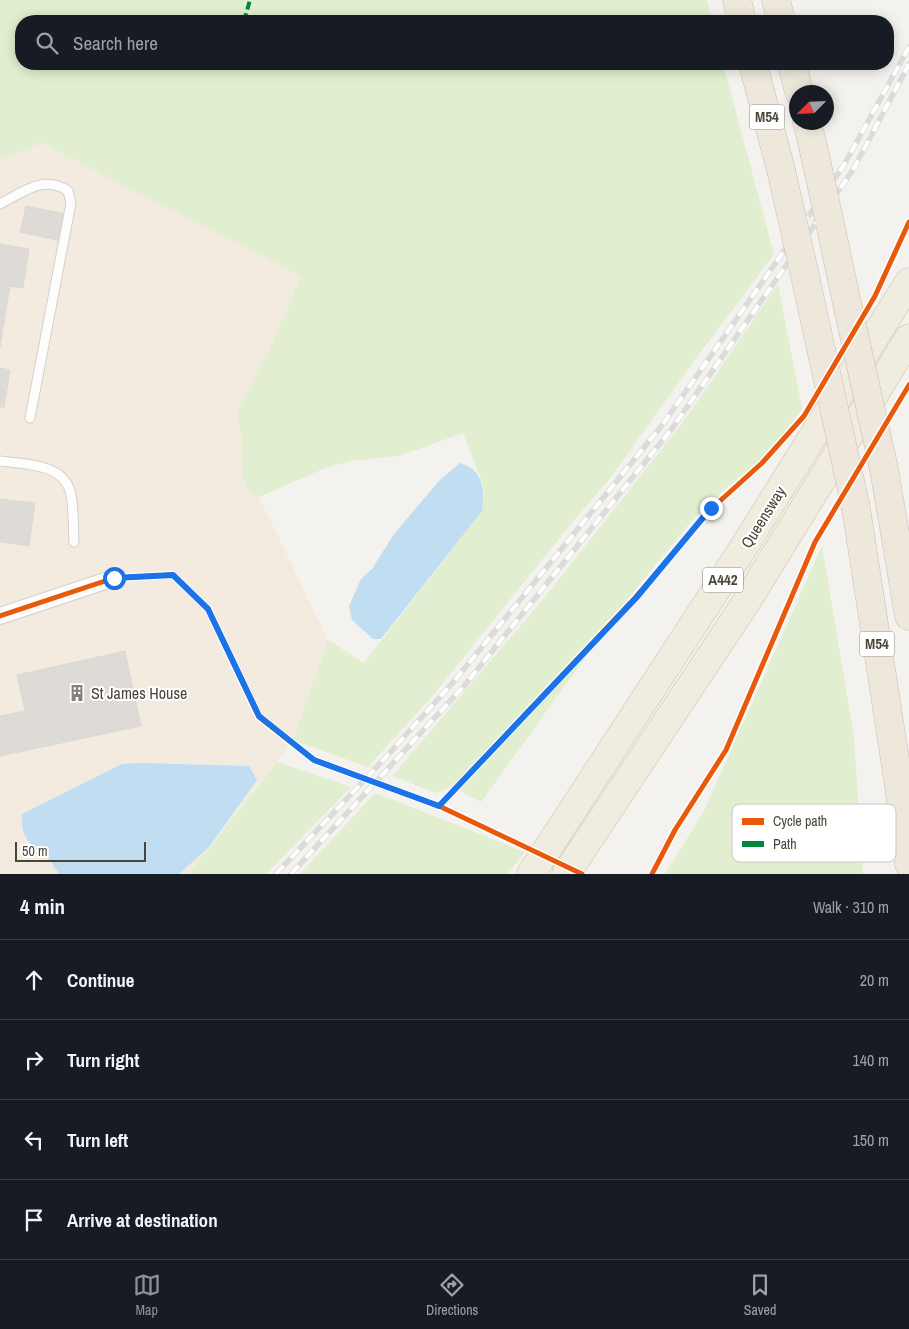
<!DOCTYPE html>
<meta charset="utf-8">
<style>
body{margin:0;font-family:"Archivo Narrow",sans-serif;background:#242831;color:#f1f3f6}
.compass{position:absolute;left:789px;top:85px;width:45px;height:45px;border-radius:50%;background:#171b24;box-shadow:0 2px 12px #0003;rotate:246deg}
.scale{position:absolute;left:15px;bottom:12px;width:131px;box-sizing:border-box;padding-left:5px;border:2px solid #4b4439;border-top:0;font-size:14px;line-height:18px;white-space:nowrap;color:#4b4439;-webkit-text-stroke:4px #fff;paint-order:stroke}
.stop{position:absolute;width:15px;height:15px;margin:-11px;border:4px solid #1a73e8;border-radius:50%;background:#fff}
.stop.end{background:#1a73e8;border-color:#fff;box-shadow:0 1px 5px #0008}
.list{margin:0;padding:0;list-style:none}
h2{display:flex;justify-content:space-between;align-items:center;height:65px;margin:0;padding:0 20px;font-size:21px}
h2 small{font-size:16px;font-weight:400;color:#9ea1a6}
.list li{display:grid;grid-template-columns:32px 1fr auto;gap:15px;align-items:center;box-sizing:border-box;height:80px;padding:0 20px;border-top:1px solid #363941}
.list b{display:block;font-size:19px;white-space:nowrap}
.list em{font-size:16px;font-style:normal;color:#9ea1a6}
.icon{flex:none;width:28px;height:28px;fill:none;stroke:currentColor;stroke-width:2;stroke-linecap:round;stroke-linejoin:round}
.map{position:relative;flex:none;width:909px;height:874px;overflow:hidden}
.search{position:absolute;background:#171b24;box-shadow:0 2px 12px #0003;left:15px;right:15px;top:15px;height:55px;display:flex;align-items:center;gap:12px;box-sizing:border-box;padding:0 18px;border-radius:20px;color:#9ea1a6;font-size:19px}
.sheet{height:385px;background:#171b24}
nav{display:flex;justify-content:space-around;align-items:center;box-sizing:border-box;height:70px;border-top:1px solid #363941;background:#171b24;font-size:14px;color:#9ea1a6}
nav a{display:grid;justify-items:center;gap:2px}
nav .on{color:#8c9099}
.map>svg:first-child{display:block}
.commercial{fill:#f3ebdf}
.green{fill:#e1eecf}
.water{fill:#c0ddf1}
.building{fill:#dedbd6;stroke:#dcd9d4}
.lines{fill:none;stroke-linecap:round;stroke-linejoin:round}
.service-casing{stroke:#d2d0cb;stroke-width:11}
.minor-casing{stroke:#d2d0cb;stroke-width:18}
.trunk-casing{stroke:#ccbfa9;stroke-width:29}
.motorway-casing{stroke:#ccbfa9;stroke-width:29}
.service{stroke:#fdfdfc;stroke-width:9}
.minor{stroke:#fdfdfc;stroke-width:16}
.trunk{stroke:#f0ece0;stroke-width:28}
.motorway{stroke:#ede8db;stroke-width:28}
.rail-casing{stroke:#dbdbda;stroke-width:5.5}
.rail{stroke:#fff;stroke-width:4;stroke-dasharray:11;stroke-linecap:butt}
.motorway-bridge-casing{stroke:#ccbfa9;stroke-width:29;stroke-linecap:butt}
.motorway-bridge{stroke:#ede8db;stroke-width:28}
.quiet{stroke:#00873e;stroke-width:4;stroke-dasharray:8 4;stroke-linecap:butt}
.cycleway-casing{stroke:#fff;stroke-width:8}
.cycleway{stroke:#e8590c;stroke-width:5}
.route{stroke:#1a73e8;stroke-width:6}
.labels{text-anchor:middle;stroke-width:4;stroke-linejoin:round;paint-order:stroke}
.shield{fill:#fff;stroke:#817c74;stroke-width:1}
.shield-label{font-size:15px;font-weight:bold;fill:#4b4439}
.street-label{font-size:16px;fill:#4b4439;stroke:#fff}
.poi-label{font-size:16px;fill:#4b4439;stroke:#fff;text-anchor:start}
.key{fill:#fff;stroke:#c9c7c4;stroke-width:1}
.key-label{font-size:14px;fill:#4b4439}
</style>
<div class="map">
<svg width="909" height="874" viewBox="0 0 909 874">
<rect width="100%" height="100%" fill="#f4f2ee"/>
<!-- commercial -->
<path class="commercial" d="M41,143L301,276L268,353L239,407L238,422L242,442L241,457L250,492L259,497L328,640L293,740L189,874H179L209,847L249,766L122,764L28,843L50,861L59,874H0V161Z"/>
<!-- green -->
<path class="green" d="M0,0H707L712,21H21V64H723L774,254L697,357L611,477L565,531L435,693L368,767L293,740L328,640L364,663L482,511L484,494L482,482L463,433L399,456L350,461L323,469L259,497L250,492L243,477L241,457L242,442L238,422L239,407L268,353L301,276L41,143L0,161Z
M778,284L802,409L764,460L727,487L694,518L629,597L481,802L452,787L436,793L392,776L541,602L683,422Z
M822,546L854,738L863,874H665L704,811Z
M277,762L351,787L266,874H189Z
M375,793L525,852L508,874H300Z"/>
<!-- water -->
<path class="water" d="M460,463C483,469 485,490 482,511L381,639H373L352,620L349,606L361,579L372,569L394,534L439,481Z
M141,763L249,766L257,780L209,847L179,874H59C56,870 53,864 49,860C32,843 21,843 22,814L122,764Z"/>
<!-- building -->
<path class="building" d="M26,206L66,214L61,241L20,232Z
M0,244L29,249L23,288L10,286L0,347Z
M0,368L10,370L4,408L0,407Z
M0,499L35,503L29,546L0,542Z
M125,651L141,726L0,756V716L25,711L17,675Z"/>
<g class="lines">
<!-- service casing -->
<g class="service-casing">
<path id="service" d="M0,204C22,193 44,174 68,191L71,203L30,418
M0,461C23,464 62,463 70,491C74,504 73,527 74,542"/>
</g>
<!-- minor casing -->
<g class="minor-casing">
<path id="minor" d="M0,616L114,578"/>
</g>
<!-- trunk casing -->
<g class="trunk-casing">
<path id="trunk" d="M531,874L742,550L909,282
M566,874L747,601L909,338"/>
</g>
<!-- motorway casing -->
<g class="motorway-casing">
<path id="motorway" d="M737,0L742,21
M776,0L781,21
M753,64L781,170
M792,64L799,92
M807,122L812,142
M829,219L848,308
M802,262L821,349
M884,469L909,616
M856,508L898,779L909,864"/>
</g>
<!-- service -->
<use href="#service" class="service"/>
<!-- minor -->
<use href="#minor" class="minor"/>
<!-- trunk -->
<use href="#trunk" class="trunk"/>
<!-- motorway -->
<use href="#motorway" class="motorway"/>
<!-- rail casing -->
<g class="rail-casing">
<path id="rail" d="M276,874L385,758L456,679L663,424L844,165L909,47
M291,874L464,686L671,430L853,170L909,64"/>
</g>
<!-- rail -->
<use href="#rail" class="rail"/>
<!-- motorway-bridge casing -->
<g class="motorway-bridge-casing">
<path id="motorway-bridge" d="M812,142L829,219
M781,170L802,262
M848,308L884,469
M821,349L856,508"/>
</g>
<!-- motorway-bridge -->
<use href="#motorway-bridge" class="motorway-bridge"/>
<!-- quiet -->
<path class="quiet" d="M244,21L250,0"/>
<!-- cycleway casing -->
<g class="cycleway-casing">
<path id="cycleway" d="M0,616L114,578L173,575L208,609L259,717L314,760L439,806L582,874
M439,806L635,598L711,509L762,463L804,416L875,296L909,222
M652,874L675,830L726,750L815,542L909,385"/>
</g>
<!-- cycleway -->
<use href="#cycleway" class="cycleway"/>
</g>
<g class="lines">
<!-- route -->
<path class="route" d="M114,578L173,575L208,609L259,716L314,760L439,806L636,598L711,508"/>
</g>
<!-- icons -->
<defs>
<g id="building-bare" transform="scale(1.35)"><path d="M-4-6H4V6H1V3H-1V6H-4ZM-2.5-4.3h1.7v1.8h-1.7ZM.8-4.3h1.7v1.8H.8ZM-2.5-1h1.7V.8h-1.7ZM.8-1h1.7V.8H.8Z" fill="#868178" stroke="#fff" stroke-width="2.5" paint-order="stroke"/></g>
</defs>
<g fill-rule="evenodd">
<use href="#building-bare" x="77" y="693"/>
</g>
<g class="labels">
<!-- shield labels -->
<g class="shield">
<rect x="749.5" y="104.5" width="35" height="25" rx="4"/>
<rect x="703" y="567.5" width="40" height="25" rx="4"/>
<rect x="859.5" y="631.5" width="35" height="25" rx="4"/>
</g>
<g class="shield-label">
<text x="767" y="122">M54</text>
<text x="723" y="585">A442</text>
<text x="877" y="649">M54</text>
</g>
<!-- street labels -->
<g class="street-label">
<text transform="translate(763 517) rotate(-58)" y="6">Queensway</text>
</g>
<!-- poi labels -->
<g class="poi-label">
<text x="91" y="699">St James House</text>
</g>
</g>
<!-- legend -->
<rect x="732" y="804" width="164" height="58" rx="8" class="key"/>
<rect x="742" y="818" width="22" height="7" fill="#e8590c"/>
<rect x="742" y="841" width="22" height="6" fill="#00873e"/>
<g class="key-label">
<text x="773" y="826">Cycle path</text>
<text x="773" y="849">Path</text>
</g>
</svg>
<svg class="compass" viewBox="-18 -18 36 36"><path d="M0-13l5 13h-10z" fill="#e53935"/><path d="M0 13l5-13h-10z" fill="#9ea1a6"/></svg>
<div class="scale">50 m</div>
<div class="stop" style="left:114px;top:578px"></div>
<div class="stop end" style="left:711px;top:508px"></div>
<div class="search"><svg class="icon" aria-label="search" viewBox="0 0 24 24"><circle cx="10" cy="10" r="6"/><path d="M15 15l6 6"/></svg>Search here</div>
</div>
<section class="sheet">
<h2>4 min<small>Walk · 310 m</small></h2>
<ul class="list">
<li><svg class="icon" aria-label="ahead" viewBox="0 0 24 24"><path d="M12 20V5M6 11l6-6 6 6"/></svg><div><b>Continue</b></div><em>20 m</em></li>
<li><svg class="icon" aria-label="right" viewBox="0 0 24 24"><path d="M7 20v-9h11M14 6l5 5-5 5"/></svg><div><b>Turn right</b></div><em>140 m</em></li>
<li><svg class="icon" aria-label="left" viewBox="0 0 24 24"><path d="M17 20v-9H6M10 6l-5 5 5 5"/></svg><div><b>Turn left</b></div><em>150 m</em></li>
<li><svg class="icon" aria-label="arrive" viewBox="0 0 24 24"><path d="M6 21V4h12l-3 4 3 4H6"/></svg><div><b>Arrive at destination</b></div></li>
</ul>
</section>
<nav>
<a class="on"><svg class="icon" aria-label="map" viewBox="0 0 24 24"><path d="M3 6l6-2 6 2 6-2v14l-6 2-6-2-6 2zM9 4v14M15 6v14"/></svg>Map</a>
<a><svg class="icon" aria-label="directions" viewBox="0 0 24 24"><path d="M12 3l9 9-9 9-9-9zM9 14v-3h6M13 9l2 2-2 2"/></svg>Directions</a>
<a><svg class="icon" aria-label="saved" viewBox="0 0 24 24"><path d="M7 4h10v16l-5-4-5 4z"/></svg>Saved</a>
</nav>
